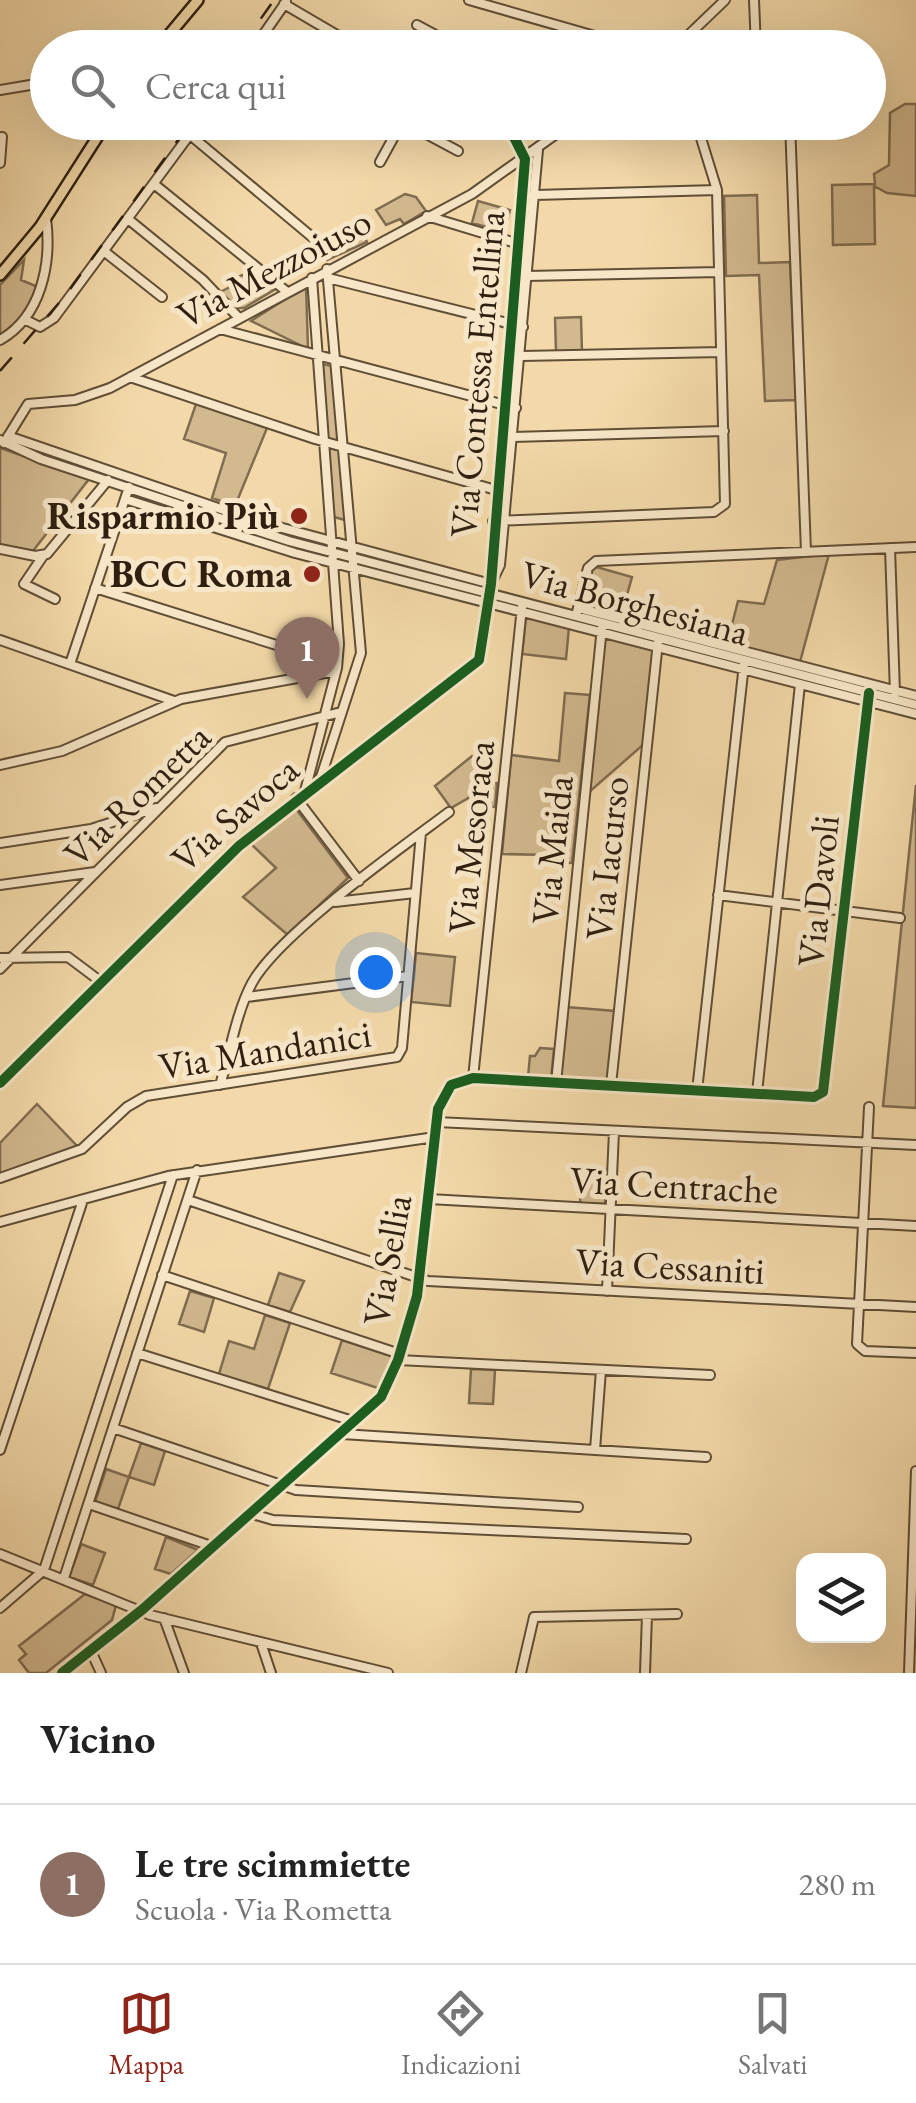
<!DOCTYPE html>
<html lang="it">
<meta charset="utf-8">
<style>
body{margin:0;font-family:"EB Garamond",serif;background:#f6f6f6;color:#222}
.controls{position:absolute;right:30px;bottom:30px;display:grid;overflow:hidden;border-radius:20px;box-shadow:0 10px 40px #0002}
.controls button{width:90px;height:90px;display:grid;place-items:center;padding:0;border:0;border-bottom:2px solid #e0e0e0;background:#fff;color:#222;font:50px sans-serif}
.you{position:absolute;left:375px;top:972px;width:35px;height:35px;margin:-25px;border:8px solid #fff;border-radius:50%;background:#1a73e8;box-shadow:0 0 0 15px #1a73e833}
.badge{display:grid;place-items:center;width:65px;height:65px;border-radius:50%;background:#8f2418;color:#fff;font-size:32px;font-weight:700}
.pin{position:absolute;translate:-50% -82px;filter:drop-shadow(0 2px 5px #0008)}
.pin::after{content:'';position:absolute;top:52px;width:35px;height:30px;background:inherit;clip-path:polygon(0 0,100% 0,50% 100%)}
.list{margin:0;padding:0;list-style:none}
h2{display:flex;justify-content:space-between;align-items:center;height:130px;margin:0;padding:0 40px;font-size:42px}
h2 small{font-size:32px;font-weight:400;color:#767676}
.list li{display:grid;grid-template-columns:65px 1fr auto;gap:30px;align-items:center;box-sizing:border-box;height:160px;padding:0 40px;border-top:2px solid #e0e0e0}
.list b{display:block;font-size:38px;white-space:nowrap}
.list p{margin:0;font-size:32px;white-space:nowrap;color:#767676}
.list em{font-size:32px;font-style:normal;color:#767676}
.icon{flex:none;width:55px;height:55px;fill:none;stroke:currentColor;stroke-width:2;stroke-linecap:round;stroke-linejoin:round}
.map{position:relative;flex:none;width:916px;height:1673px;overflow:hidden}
.search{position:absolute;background:#fff;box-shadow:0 10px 40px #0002;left:30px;right:30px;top:30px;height:110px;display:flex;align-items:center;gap:25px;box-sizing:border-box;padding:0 35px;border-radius:55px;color:#767676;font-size:38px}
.sheet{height:290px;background:#fff}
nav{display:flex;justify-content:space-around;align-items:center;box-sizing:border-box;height:140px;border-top:2px solid #e0e0e0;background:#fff;font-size:28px;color:#767676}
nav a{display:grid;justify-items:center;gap:5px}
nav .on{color:#8f2418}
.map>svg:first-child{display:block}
.green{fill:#d2b98f;stroke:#806c50;stroke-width:2.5}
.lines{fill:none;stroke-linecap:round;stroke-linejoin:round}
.minor-casing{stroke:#604e36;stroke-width:12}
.major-casing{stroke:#2f1f10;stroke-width:14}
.minor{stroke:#f7e6c7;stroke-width:8}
.major{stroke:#f3d9a9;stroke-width:9}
.rail{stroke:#2f1f10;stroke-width:2.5;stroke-dasharray:18 18;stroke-linecap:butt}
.cycleway-casing{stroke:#f7e6c7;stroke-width:16}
.cycleway{stroke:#1b5e20;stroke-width:10}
.poi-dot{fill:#8f2418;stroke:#f7e6c7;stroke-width:4}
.labels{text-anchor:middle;stroke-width:10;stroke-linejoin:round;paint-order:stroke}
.street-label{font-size:38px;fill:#2f1f10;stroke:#f7e6c7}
.poi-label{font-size:38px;font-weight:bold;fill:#2f1f10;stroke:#f7e6c7;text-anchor:end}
</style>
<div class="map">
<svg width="916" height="1673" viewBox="0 0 916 1673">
<rect width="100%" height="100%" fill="#f3d9a9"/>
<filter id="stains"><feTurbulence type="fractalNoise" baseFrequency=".002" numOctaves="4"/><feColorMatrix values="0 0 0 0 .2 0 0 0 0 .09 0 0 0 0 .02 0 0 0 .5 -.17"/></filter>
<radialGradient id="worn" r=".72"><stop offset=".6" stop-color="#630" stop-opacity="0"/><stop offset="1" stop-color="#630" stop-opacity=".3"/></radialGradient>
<!-- green -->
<path class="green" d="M905,104H916V196L887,193L874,186L875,244L833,245L832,185L875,184L874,174L889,165L890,113Z
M405,194L416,197L426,211L404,224L400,219L386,225L376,210Z
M757,195L759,263L790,262L796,400L765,401L759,275L726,276L724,196Z
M478,201L510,210L504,232L472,223Z
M357,219L367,242L327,260L322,242Z
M24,260L21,280L38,287L23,320L0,336V285Z
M252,271L274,290L244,308H235L220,292L238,283L233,279Z
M306,286L308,349L251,321Z
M581,317L582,352H556L555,318Z
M321,364L333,366L340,442L327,440Z
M196,404L267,428L235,506L212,498L226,453L184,439Z
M0,448L89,479L33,551L0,545Z
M328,448L340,450L345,520L334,517Z
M829,554L800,662L727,644L738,601L764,604L777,560Z
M593,566L632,577L621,616L582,606Z
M526,616L569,627L566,659L522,654Z
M603,635L653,650L644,744L588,793Z
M565,693L590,695L572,863L550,862V855L502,854L511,755L559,761Z
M472,756L478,757L475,784L497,783L495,807L474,804L472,796L451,808L435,786Z
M916,785V1108L883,1106Z
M293,805L348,878L288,935L243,897L276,868L250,843Z
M416,953L455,957L450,1006L411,1002Z
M566,1007L615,1011L609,1083L560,1079Z
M540,1048L554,1049L551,1079L528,1077L530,1056H535Z
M37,1104L78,1147L0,1174V1143Z
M582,1169L607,1170L605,1204L580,1203Z
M279,1273L304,1281L290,1312L268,1305Z
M190,1291L214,1298L204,1332L179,1324Z
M265,1315L290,1323L268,1389L219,1374L229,1341L254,1349Z
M342,1340L394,1357L381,1389L331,1373Z
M471,1369L495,1370L493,1404L469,1403Z
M141,1443L165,1451L154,1485L129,1477Z
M106,1469L129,1477L118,1509L95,1502Z
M166,1537L198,1550L171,1574L155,1569Z
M81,1544L105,1553L93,1585L69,1577Z
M85,1594L116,1605L112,1620L46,1673H29L19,1660L26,1654L19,1646Z"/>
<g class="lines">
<!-- minor casing -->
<g class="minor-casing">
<path id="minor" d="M469,0L637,48
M754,0L756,48
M284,4L359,48
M417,25L458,47
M254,48L286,2
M324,48L332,33
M675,48L725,0
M0,90L48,82
M404,122L458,151
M790,122L806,552
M189,134L318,242
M380,162L402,122
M0,163L2,137
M154,184L286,291
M535,195L717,190
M427,216L519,244
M128,219L203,280L239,318
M105,252L162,297
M527,276L719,272
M328,278L523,327
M26,320L40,327L54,318L199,122
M220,329L516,408
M0,340C41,317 52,264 46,218
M522,356L721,352
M130,377L315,439L496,490
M8,436L253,520L491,584
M513,437L724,431
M0,440L41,459L289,541L916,705
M4,443L28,404L75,400L110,388L472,194L573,122
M125,499L295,553L916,714
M493,521L714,512L725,504L717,190L696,122
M890,548L895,693
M0,549L35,556L47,554L108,480
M43,556L24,584L55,599
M491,584L500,565L538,150
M95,588L337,664
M578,608L916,696
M576,616L588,568L596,561L916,547
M0,640L174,701
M70,664L129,487
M0,765L62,751L181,699L336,671
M320,780L361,653L327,269
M305,791L337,668L339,644L312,278
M296,798L359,881
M0,843L91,829L156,808
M0,885L95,872
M718,895L900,918
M335,902L415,893
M0,958L68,957L100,981
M0,969L225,742L341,712
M247,997L408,976
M473,1078L522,607
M0,1083L239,846L479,660L491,584L525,159L514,137L492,122
M556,1083L602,627
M220,1085C230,1053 236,1013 252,983C279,934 401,848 449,812
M611,1085L658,642
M697,1091L744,664
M757,1093L800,684
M869,1107L857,1344L865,1351L916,1353
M437,1122L916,1145
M0,1178L82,1149L127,1107L146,1096L397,1057L402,1048L421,833
M429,1199L916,1226
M188,1200L428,1281L916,1307
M0,1222L168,1176L435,1137
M162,1275L400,1354
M607,1291L614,1131
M137,1353L356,1422
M398,1360L710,1375
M113,1428L296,1490L578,1507
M342,1434L706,1457
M0,1450L83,1200
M595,1450L601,1370
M89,1504L211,1546
M249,1513L273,1520L686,1539
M0,1554L150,1615L388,1673
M64,1578L197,1170
M0,1608L44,1570L173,1175
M164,1618L184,1673
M261,1643L271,1673
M91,1651L101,1673
M62,1673L143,1609L381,1397L398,1360L417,1296L438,1109L451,1085L473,1078L814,1097L823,1092L869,693
M521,1673L534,1617L677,1614
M645,1673L647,1615
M909,1673L916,1471"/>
</g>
<!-- major casing -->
<g class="major-casing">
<path id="major" d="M158,48L198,0
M0,275L40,227L107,122"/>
</g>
<!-- minor -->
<use href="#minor" class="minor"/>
<!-- major -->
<use href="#major" class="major"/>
<!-- rail -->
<path class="rail" d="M240,48L274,0
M0,371L65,296L191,122"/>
<!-- cycleway casing -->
<g class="cycleway-casing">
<path id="cycleway" d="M0,1083L239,846L479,660L491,584L525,159L514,137L492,122
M62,1673L143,1609L381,1397L398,1360L417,1296L438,1109L451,1085L473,1078L814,1097L823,1092L869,693"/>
</g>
<!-- cycleway -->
<use href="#cycleway" class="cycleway"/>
</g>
<!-- markers -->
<g class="poi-dot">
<circle cx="299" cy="516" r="10"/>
<circle cx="312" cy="574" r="10"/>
</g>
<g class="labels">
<!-- street labels -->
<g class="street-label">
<text transform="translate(274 268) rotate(-28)" y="13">Via Mezzoiuso</text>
<text transform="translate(477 374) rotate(-85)" y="13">Via Contessa Entellina</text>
<text transform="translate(635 603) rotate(15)" y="13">Via Borghesiana</text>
<text transform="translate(137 795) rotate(-44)" y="13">Via Rometta</text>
<text transform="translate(235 814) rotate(-41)" y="13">Via Savoca</text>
<text transform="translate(471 837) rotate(-84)" y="13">Via Mesoraca</text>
<text transform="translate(552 850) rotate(-84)" y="13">Via Maida</text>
<text transform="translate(607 858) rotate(-84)" y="13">Via Iacurso</text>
<text transform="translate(818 891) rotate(-84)" y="13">Via Davoli</text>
<text transform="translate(265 1050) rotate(-9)" y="13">Via Mandanici</text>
<text transform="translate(674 1185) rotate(3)" y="13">Via Centrache</text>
<text transform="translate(387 1260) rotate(-80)" y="13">Via Sellia</text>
<text transform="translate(670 1266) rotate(3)" y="13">Via Cessaniti</text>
</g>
<!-- poi labels -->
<g class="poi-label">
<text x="279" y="529">Risparmio Più</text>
<text x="292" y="587">BCC Roma</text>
</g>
</g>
<rect width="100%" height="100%" filter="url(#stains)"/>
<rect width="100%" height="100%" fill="url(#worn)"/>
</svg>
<div class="controls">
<button><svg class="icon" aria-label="layers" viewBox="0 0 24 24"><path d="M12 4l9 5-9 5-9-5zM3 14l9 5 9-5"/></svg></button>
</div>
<div class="you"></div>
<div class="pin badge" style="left:307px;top:699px;background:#8d6e63">1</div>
<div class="search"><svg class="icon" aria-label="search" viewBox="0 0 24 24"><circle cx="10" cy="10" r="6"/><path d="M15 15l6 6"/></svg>Cerca qui</div>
</div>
<section class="sheet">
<h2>Vicino<small></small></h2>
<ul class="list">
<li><span class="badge" style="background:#8d6e63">1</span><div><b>Le tre scimmiette</b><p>Scuola · Via Rometta</p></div><em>280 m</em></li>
</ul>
</section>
<nav>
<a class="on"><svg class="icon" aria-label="map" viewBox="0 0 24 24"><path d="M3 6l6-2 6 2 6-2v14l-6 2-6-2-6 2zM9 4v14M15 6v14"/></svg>Mappa</a>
<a><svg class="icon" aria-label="directions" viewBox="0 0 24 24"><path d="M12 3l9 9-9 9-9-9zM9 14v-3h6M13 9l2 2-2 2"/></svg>Indicazioni</a>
<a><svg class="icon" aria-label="saved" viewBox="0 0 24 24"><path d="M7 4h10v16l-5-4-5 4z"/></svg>Salvati</a>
</nav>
